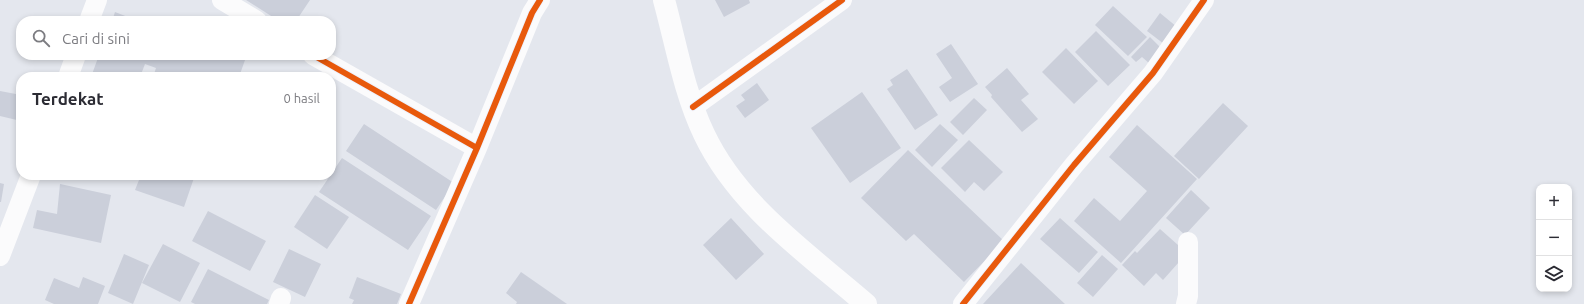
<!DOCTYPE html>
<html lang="id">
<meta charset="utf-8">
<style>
body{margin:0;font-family:Ubuntu,sans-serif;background:#f2f2f3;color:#2b2b33}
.controls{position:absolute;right:12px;bottom:12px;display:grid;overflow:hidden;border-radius:8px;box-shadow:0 2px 6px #0003}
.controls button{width:36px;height:36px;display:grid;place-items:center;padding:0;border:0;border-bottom:1px solid #e1e1e2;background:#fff;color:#2b2b33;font:20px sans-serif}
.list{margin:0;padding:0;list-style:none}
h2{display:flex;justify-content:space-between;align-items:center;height:52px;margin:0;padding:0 16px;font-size:17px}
h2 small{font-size:13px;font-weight:400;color:#7c7c81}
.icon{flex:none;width:22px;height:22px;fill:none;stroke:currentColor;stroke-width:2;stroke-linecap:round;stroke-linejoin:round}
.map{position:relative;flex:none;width:1584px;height:304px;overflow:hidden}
.search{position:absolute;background:#fff;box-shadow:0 2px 6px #0003;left:16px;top:16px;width:320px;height:44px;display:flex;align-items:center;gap:10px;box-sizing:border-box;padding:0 14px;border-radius:16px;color:#7c7c81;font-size:15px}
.panel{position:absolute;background:#fff;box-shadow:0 2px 6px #0003;left:16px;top:72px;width:320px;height:108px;border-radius:16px}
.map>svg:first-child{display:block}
.building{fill:#cbcfda}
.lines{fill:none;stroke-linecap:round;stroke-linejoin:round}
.minor{stroke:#fbfbfc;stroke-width:20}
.trunk{stroke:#fbfbfc;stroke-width:22}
.cycleway-casing{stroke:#eef3fe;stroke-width:8}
.cycleway{stroke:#e8590c;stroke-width:6}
</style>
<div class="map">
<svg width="1584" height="304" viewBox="0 0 1584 304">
<rect width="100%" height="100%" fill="#e4e7ee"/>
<!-- building -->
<path class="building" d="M246,0H310L296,21H279Z
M715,0H749L750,3L724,17Z
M1113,6L1147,37L1128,56L1095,25Z
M115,12L138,21H112Z
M1160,13L1177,27L1164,44L1147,31Z
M1096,31L1130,65L1108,86L1075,52Z
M1150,37L1163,50L1150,64L1142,57L1136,62L1131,57Z
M951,44L978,84L950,102L939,87L952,78L936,54Z
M1066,48L1098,81L1074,104L1042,72Z
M99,55H231L245,60L239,77H153L156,68L145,64L140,77H91Z
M1007,68L1029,94L1021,100L1038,119L1022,132L991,97L992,95L985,87Z
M907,69L938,115L915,130L887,89L893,85L890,80Z
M757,83L769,100L745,118L736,106L745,100L741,95Z
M0,91L21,95V121L0,116Z
M862,92L901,148L850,183L811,128Z
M974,98L987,110L963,135L950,122Z
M1223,103L1248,126L1199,179L1174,156Z
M364,124L454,183L436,210L346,151Z
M940,124L958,140L932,167L915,150Z
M1137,125L1197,179L1121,263L1074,221L1094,198L1120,221L1147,191L1109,157Z
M969,140L1003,172L984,191L974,182L965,192L941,168Z
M908,150L1004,241L964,282L914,234L906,241L861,198Z
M342,158L431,216L408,250L319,192Z
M141,175H195L184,207L135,190Z
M0,183L4,184L1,202H0Z
M60,184L111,195L101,243L33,228L37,210L57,214Z
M1191,190L1210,208L1185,235L1166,218Z
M315,195L349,217L327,249L294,227Z
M208,211L266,241L250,271L192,241Z
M731,218L764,254L736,280L703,245Z
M1060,218L1098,252L1079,273L1040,239Z
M1160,229L1187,253L1163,280L1156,273L1144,286L1122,265L1135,251L1137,253Z
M163,244L200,263L180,302L142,283Z
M289,249L321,264L305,297L273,282Z
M124,254L149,265L133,304L108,293Z
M1102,255L1118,269L1093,297L1077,283Z
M1021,263L1065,304H983Z
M208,269L269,300L267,304H195L191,302Z
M521,272L567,304H516L517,302L506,293Z
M83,277L105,286L98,304H54L45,300L54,278L79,288Z
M357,277L401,294L397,304H352L354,300L349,298Z"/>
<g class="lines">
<!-- minor -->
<path class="minor" d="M222,0L257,21
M89,21L97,0
M313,55L477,148
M68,77L76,55
M693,107L842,0
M0,256L31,175
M279,304L281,298
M409,304L477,148L532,13L540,0
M963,304L1074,165L1153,73L1204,0
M1186,304L1188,296V242"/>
<!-- trunk -->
<path class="trunk" d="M664,0C676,44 684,92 704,134C738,206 807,253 866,304"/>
<!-- cycleway casing -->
<g class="cycleway-casing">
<path id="cycleway" d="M313,55L477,148
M693,107L842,0
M409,304L477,148L532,13L540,0
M963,304L1074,165L1153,73L1204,0"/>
</g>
<!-- cycleway -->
<use href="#cycleway" class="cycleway"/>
</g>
</svg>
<div class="controls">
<button>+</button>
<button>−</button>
<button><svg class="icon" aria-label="layers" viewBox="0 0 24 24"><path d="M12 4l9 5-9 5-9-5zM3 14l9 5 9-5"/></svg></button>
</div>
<div class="search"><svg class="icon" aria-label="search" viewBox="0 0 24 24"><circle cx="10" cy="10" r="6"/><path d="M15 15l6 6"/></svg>Cari di sini</div>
<section class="panel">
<h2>Terdekat<small>0 hasil</small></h2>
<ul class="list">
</ul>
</section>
</div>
